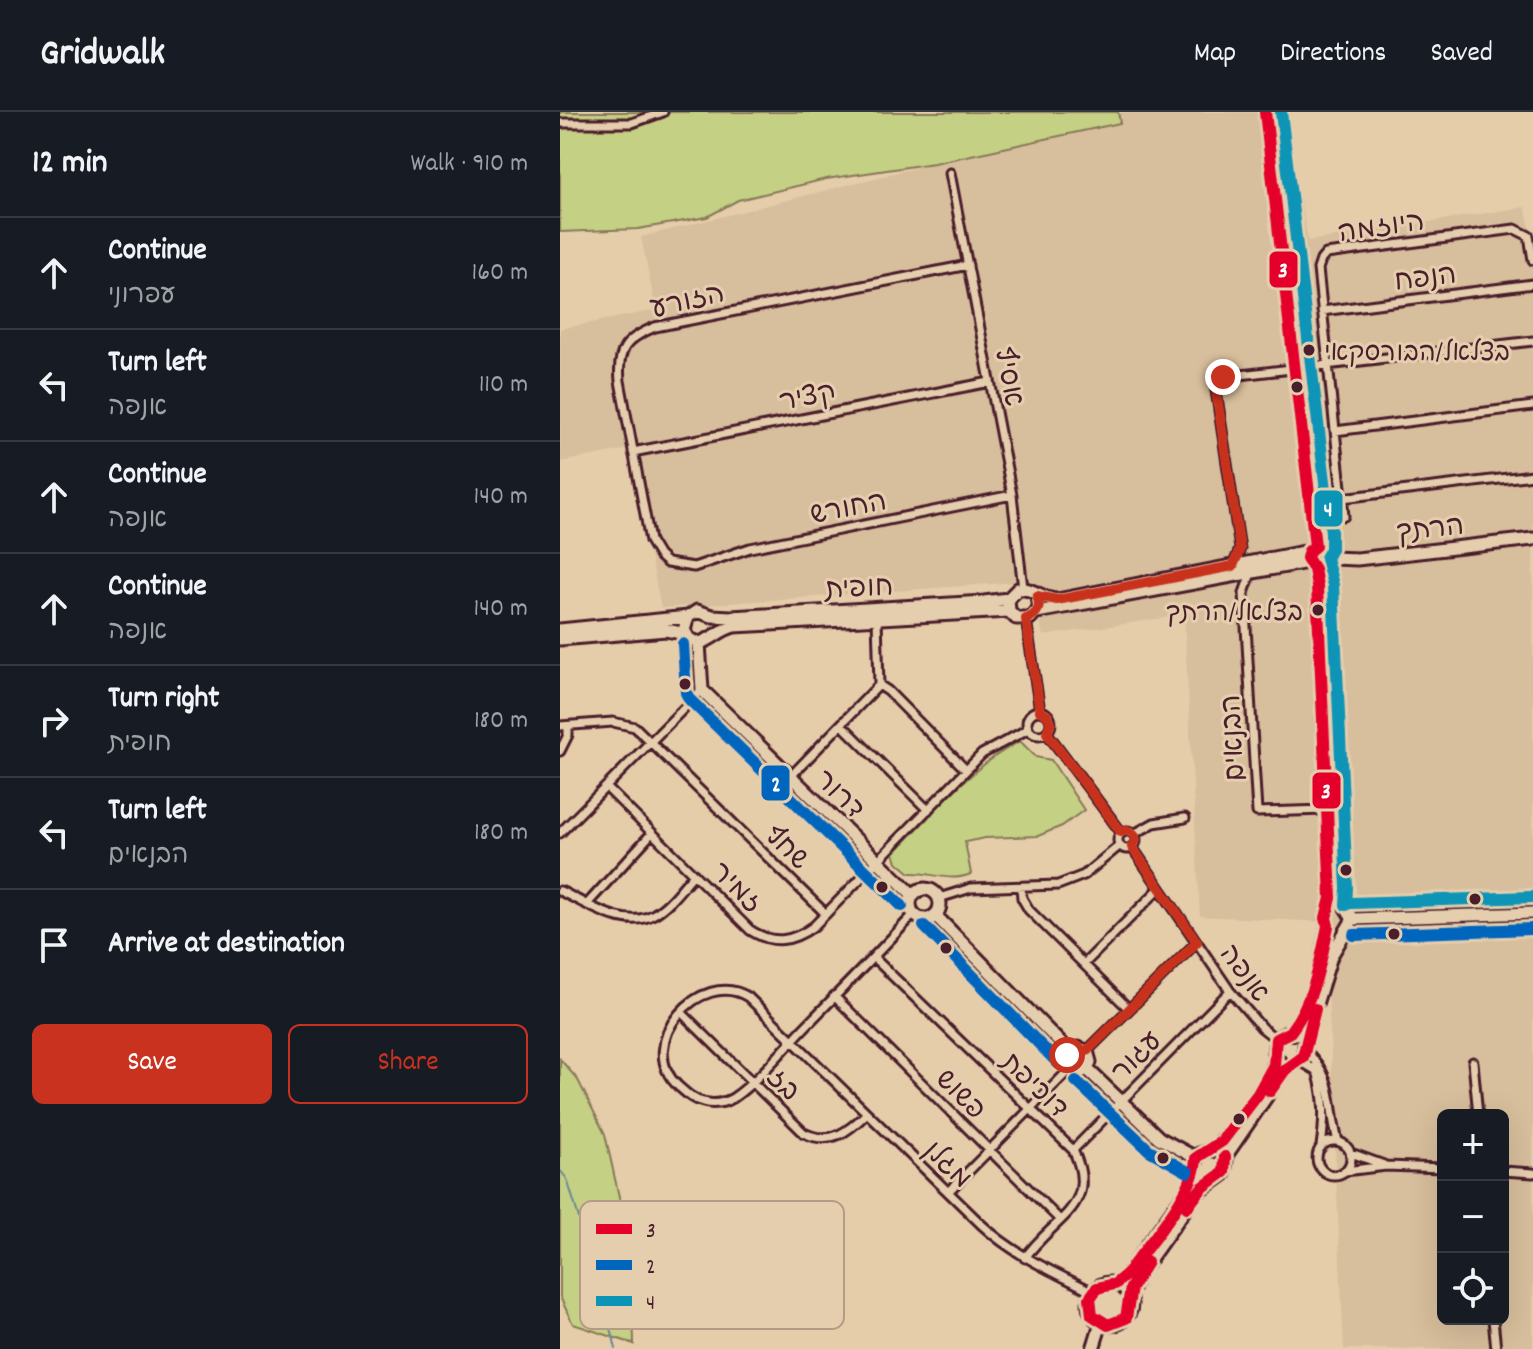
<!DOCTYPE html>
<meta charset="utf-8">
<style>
body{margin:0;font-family:Dekko,"Playpen Sans Hebrew",sans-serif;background:#20242c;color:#f1f3f6}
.controls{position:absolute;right:24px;bottom:24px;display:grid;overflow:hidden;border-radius:12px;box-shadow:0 8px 32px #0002}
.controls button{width:72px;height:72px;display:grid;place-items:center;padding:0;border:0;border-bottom:2px solid #363941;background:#171b24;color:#f1f3f6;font:40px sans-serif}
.stop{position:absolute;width:24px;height:24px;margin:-18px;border:6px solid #c8321e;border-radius:50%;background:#fff}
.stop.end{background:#c8321e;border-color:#fff;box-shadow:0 2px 8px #0008}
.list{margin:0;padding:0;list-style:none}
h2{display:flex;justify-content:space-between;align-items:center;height:104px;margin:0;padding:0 32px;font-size:34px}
h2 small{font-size:26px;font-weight:400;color:#9ea1a6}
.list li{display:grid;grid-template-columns:52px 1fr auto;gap:24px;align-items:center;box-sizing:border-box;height:112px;padding:0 32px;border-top:2px solid #363941}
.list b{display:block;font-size:30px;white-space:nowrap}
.list p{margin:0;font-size:26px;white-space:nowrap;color:#9ea1a6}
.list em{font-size:26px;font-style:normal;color:#9ea1a6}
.actions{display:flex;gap:16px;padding:24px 32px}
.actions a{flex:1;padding:18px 0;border:2px solid #c8321e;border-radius:12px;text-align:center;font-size:28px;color:#c8321e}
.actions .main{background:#c8321e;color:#fff}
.icon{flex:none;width:44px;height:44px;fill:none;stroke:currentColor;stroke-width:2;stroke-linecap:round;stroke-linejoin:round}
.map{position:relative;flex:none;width:973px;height:1237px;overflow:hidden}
header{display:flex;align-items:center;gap:48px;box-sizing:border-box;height:112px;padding:0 40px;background:#171b24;border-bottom:2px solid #363941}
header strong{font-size:38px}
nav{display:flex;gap:44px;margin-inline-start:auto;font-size:28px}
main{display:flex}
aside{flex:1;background:#171b24}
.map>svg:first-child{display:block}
.built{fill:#d7be9c;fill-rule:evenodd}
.green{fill:#c4d084;stroke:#877858;stroke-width:2}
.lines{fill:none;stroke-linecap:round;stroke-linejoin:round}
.stream{stroke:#6b8996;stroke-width:2}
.street-casing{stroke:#4a1f2b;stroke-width:13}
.secondary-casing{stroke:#4a1f2b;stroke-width:17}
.street{stroke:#e5ceae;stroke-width:7}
.secondary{stroke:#e5ceae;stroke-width:11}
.bus-1-casing{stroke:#e5ceae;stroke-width:18}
.bus-2-casing{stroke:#e5ceae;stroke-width:18}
.bus-3-casing{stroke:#e5ceae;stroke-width:18}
.bus-1{stroke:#e4002b;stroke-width:12}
.bus-2{stroke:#0065bd;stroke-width:12}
.bus-3{stroke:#0b94b6;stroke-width:12}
.route{stroke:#c8321e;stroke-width:10}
.bus-dot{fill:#4a1f2b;stroke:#e5ceae;stroke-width:3}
.labels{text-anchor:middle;stroke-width:6;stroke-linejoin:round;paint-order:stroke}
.bus-label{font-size:26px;fill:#4a1f2b;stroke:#e5ceae;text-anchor:start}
.street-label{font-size:28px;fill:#4a1f2b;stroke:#e5ceae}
.key{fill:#e5ceae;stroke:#b69a87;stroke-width:2}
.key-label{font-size:22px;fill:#4a1f2b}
.line-badge{stroke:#e5ceae;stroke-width:3}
.badge-label{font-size:22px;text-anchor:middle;font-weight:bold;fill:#fff}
</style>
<header>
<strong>Gridwalk</strong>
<nav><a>Map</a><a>Directions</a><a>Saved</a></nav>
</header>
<main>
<aside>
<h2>12 min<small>Walk · 910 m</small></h2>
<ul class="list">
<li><svg class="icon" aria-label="ahead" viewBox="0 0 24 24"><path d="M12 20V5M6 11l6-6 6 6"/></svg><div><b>Continue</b><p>עפרוני</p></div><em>160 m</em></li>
<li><svg class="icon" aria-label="left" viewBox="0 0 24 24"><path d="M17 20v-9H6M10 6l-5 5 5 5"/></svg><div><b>Turn left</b><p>אנפה</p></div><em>110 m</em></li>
<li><svg class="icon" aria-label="ahead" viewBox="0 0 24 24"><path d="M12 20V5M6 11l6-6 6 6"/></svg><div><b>Continue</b><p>אנפה</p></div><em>140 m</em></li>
<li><svg class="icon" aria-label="ahead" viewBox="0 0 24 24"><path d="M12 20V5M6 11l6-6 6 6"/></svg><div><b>Continue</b><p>אנפה</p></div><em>140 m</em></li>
<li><svg class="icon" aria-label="right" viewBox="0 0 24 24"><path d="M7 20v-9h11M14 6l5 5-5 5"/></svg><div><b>Turn right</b><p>חופית</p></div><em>180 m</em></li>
<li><svg class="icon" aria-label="left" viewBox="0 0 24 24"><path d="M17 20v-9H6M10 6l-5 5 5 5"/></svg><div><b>Turn left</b><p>הבנאים</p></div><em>180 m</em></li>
<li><svg class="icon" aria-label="arrive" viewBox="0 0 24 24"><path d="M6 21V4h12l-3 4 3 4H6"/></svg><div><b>Arrive at destination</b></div></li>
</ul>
<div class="actions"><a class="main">Save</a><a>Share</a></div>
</aside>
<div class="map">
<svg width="973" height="1237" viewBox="0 0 973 1237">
<rect width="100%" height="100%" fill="#e5cdaa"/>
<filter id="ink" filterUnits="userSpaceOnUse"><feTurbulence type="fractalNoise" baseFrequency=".0125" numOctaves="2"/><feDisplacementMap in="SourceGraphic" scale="16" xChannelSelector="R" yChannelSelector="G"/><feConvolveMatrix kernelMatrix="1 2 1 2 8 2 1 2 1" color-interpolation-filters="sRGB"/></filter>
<g filter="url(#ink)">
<!-- built -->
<path class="built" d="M558,0H725L748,129L965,95L973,126V1237H784L765,810L640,804L624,503L483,524L472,469L101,496L69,337L0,350V217L96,198L81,125L374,51L560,11ZM883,1003H943V1207H883Z"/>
<!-- green -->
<path class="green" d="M0,0H558L560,11L374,51L266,67L178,88L147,105L78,117L0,120Z
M460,629L476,645L491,648L524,698L502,714L478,724L425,726L405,730L411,762C389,771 373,760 350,761L337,750L334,741C373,702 410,655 460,629Z
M0,947L18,968L45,1022L72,1143L74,1232L13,1212L0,1185Z"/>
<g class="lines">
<!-- stream -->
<path class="stream" d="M0,1058L7,1067L45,1191L56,1237"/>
<!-- street casing -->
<g class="street-casing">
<path id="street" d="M0,11H72L103,0
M390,61L452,383L463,476
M408,153L95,215C65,227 57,238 60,269L90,429L99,444L107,451L134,455L190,436L452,383
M762,199L973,172
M775,319L973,294
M73,340L430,270
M782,386L973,363
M784,404L758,157L761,148L766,142L955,117L969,124L973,148
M673,454L680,437L655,272L663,265L973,229
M691,461L684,481L697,700L766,698
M466,507L480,599
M319,573L328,579L406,658
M467 611a12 12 0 1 1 24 0a12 12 0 1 1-24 0Z
M282,613L368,698
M0,614L53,610L75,615L266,802
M487,621L561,720
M0,639L8,623V614
M230,665L319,573L317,506
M46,675L190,818C213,833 232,830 254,814L422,642L468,617
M558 728a9 9 0 1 1 18 0a9 9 0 1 1-18 0Z
M0,721L142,578
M574,722L594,711L625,706
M572,735L670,879L702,916L716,927
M461,775L462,786L469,798L569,897
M0,779C26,791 66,819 94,802C110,793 122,775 134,762
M379,786L411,776L498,773L524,763L559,734
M28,791L92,721
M354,802C318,841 280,879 243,917C223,938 197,970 173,986C164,991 154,993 143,990C133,988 126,981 118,974C73,932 141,855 188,885C266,961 344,1037 422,1113C454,1143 494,1160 533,1180
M314,846L513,1038C541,1095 493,1105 465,1146
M524,852L599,777
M274,884L500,1108
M122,901L244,1021C271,1034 289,1019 307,1001
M745,938C777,969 767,990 778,1029
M527,939L637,830
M740,949L757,959C765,985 765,1007 761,1034
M913,950L918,1003
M757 1046a17 17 0 1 1 34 0a17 17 0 1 1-34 0Z
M513,1038L670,879
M791,1041L824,1053
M785,1059L826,1054L883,1056
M943,1059L973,1061
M388,1080L510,957
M933,1207L936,1237"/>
</g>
<!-- secondary casing -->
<g class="secondary-casing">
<path id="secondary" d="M705,0L754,409L755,434
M714,0L765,434
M765,434L773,444L768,456L766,475L778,767L786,796L793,807
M773,446L797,447L973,427
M477,484L479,496L470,506H456L449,499L448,487L458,477C473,475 481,487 497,488L749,439
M448,487L424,490L171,505L152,504L137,499L128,505L124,518L129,527L139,531C152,528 159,518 174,514L449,499
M477,500L748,450
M0,518L128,505
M0,527L106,518L126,522
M139,531L142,578L353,783
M350 792a15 15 0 1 1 30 0a15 15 0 1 1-30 0Z
M375,803L509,940
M793,807L973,801
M730,920C755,893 760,849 768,814L766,806L771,786L757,474L754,457L747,446L753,435L765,434
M509,940L518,936L527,939L530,950L527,957
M509,940L506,950L510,957L516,960L527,957
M719,949L714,941L716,927L726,921L737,922
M527,957L599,1026L636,1046
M653,1037C675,1016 707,975 716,945
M665,1045L724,959L743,945L747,921L771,844L793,807
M529 1192a21 21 0 1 1 42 0a21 21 0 1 1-42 0Z
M555,1172L567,1162L628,1077L639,1042L653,1037L662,1041L666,1049L664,1062L636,1082L579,1162L569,1183
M533,1237L541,1211"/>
</g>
<!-- street -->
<use href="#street" class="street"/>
<!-- secondary -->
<use href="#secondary" class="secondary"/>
<!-- bus-1 casing -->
<g class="bus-1-casing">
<path id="bus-1" d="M705,0L755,434
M730,920C754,889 760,852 768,814L766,806L771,786L757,474L754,457L747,446L749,439L755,434
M710,979L724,959L743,945L755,897
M627,1095L642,1076L664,1060L665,1045
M555,1172L567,1162C587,1133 636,1080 636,1046L662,1029L698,982L714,953L716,927L730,920
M555,1172L537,1176L530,1186L532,1203L548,1213L566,1206L571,1176L587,1150"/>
</g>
<!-- bus-2 casing -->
<g class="bus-2-casing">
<path id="bus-2" d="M123,532L126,581L130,588L342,794
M364,814L498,951
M794,823L973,817
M516,969L589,1038L628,1060"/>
</g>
<!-- bus-3 casing -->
<g class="bus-3-casing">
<path id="bus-3" d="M721,0L771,420V437L766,446L773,473L787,776L786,793
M792,791L972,785"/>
</g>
<!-- bus-1 -->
<use href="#bus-1" class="bus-1"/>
<!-- bus-2 -->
<use href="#bus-2" class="bus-2"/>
<!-- bus-3 -->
<use href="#bus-3" class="bus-3"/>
</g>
</g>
<g class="lines" filter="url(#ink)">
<!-- route -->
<path class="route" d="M507,943L515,936L527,939L637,830L572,735L576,728L574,722L567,718L561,720L487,621L491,610L487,603L480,599L466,507C477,503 482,495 477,484L497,488L673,454L680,437L655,272L663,265"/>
</g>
<!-- markers -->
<g class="bus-dot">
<circle cx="749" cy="238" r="7"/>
<circle cx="737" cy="275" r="7"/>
<circle cx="758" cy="498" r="7"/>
<circle cx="125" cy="572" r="7"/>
<circle cx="786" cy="758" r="7"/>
<circle cx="322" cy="775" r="7"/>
<circle cx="915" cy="787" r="7"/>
<circle cx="834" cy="822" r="7"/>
<circle cx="386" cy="836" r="7"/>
<circle cx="679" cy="1007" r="7"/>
<circle cx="603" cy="1046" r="7"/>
</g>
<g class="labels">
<!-- bus labels -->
<g class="bus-label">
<text x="764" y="248">בצלאל/הבורסקאי</text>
<text x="743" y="508" text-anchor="end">בצלאל/הרתך</text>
</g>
<!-- street labels -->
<g class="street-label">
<text transform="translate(821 113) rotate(-8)" y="10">היוזמה</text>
<text transform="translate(865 164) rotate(-7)" y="10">הנפח</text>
<text transform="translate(127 187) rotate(-13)" y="10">הזורע</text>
<text transform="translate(451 264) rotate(79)" y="10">אסיף</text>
<text transform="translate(247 283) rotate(-11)" y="10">קציר</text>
<text transform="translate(288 394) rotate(-11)" y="10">החורש</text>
<text transform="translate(870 415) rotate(-6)" y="10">הרתך</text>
<text transform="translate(299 474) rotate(-3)" y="10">חופית</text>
<text transform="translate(671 626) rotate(-93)" y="10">הבנאים</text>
<text transform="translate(281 681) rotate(44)" y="10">דרור</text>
<text transform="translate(228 734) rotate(44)" y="10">שחף</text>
<text transform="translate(178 774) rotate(44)" y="10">זמיר</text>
<text transform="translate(686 860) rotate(53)" y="10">אנפה</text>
<text transform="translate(575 943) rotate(-45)" y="10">עגור</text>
<text transform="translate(225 971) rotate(46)" y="10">בז</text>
<text transform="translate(476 972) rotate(44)" y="10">דוכיפת</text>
<text transform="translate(402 981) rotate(45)" y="10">פשוש</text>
<text transform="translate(389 1051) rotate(44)" y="10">מגלן</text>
</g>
</g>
<!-- legend -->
<rect x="20" y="1089" width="264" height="128" rx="12" class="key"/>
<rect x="36" y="1112" width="36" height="10" fill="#e4002b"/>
<rect x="36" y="1148" width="36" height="10" fill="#0065bd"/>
<rect x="36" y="1184" width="36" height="10" fill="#0b94b6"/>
<g class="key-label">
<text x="86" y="1125">3</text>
<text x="86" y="1161">2</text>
<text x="86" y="1197">4</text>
</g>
<g class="line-badge">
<rect x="708" y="138" width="31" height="39" rx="8" fill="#e4002b"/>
<rect x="753" y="377" width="31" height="39" rx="8" fill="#0b94b6"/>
<rect x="200" y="652" width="31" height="38" rx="8" fill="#0065bd"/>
<rect x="751" y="659" width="31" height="39" rx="8" fill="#e4002b"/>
</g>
<g class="badge-label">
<text x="723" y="165">3</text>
<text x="768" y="404">4</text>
<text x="216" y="679">2</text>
<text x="766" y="686">3</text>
</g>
</svg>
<div class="controls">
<button>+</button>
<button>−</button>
<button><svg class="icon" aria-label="locate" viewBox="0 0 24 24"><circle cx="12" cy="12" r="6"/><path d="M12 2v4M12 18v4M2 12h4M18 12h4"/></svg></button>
</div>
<div class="stop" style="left:507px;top:943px"></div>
<div class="stop end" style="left:663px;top:265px"></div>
</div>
</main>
